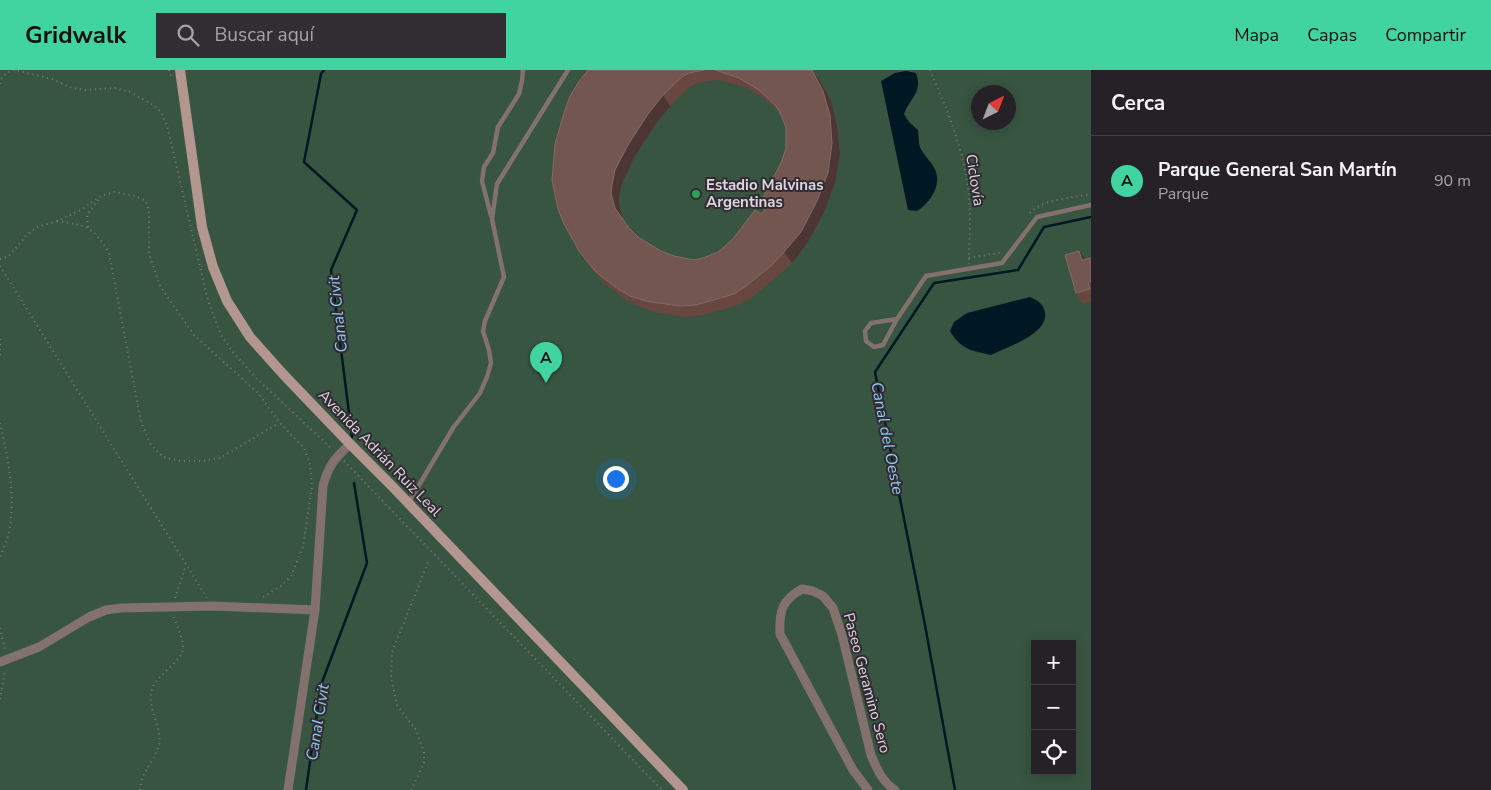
<!DOCTYPE html>
<html lang="es">
<meta charset="utf-8">
<style>
body{margin:0;font-family:"Nunito Sans",sans-serif;background:#322d33;color:#f1f3f6}
.controls{position:absolute;right:15px;bottom:15px;display:grid;overflow:hidden;border-radius:0px;box-shadow:0 2px 12px #0003}
.controls button{width:45px;height:45px;display:grid;place-items:center;padding:0;border:0;border-bottom:1px solid #423e44;background:#262027;color:#f1f3f6;font:25px sans-serif}
.compass{position:absolute;left:971px;top:15px;width:45px;height:45px;border-radius:50%;background:#262027;box-shadow:0 2px 12px #0003;rotate:42deg}
.you{position:absolute;left:615px;top:408px;width:18px;height:18px;margin:-12px;border:4px solid #fff;border-radius:50%;background:#1a73e8;box-shadow:0 0 0 8px #1a73e833}
.badge{display:grid;place-items:center;width:32px;height:32px;border-radius:50%;background:#41d4a1;color:#111;font-size:16px;font-weight:700}
.pin{position:absolute;translate:-50% -41px;filter:drop-shadow(0 1px 2px #0008)}
.pin::after{content:'';position:absolute;top:26px;width:18px;height:15px;background:inherit;clip-path:polygon(0 0,100% 0,50% 100%)}
.list{margin:0;padding:0;list-style:none}
h2{display:flex;justify-content:space-between;align-items:center;height:65px;margin:0;padding:0 20px;font-size:21px}
h2 small{font-size:16px;font-weight:400;color:#a4a3a7}
.list li{display:grid;grid-template-columns:32px 1fr auto;gap:15px;align-items:center;box-sizing:border-box;height:90px;padding:0 20px;border-top:1px solid #423e44}
.list b{display:block;font-size:19px;white-space:nowrap}
.list p{margin:0;font-size:16px;white-space:nowrap;color:#a4a3a7}
.list em{font-size:16px;font-style:normal;color:#a4a3a7}
.icon{flex:none;width:28px;height:28px;fill:none;stroke:currentColor;stroke-width:2;stroke-linecap:round;stroke-linejoin:round}
.map{position:relative;flex:none;width:1091px;height:720px;overflow:hidden}
header{display:flex;align-items:center;gap:30px;box-sizing:border-box;height:70px;padding:0 25px;background:#41d4a1;color:#111}
header strong{font-size:24px}
nav{display:flex;gap:28px;margin-inline-start:auto;font-size:18px}
.search{width:350px;height:45px;background:#322d33;display:flex;align-items:center;gap:12px;box-sizing:border-box;padding:0 18px;border-radius:0px;color:#a4a3a7;font-size:19px}
main{display:flex}
aside{flex:1;background:#262027}
.map>svg:first-child{display:block}
.green{fill:#385542;fill-rule:evenodd}
.water{fill:#001823}
.lines{fill:none;stroke-linecap:round;stroke-linejoin:round}
.stream{stroke:#001823;stroke-width:2.5}
.path{stroke:#7e787f;stroke-width:2;stroke-dasharray:1 4;stroke-linecap:butt}
.lane{stroke:#82716d;stroke-width:4.5}
.street{stroke:#82716d;stroke-width:9}
.secondary{stroke:#b2968f;stroke-width:10}
.wall{fill:#67473f;fill-rule:evenodd}
.shaded-wall{fill:#4d3533}
.building{fill:#735650;stroke:#846a66}
.leisure-dot{fill:#2e9e5b;stroke:#332b34;stroke-width:2}
.labels{text-anchor:middle;stroke-width:4;stroke-linejoin:round;paint-order:stroke}
.street-label{font-size:15px;fill:#dcd7dd;stroke:#332b34}
.poi-label{font-size:15px;font-weight:bold;fill:#dcd7dd;stroke:#332b34;text-anchor:start}
.water-label{font-size:16px;font-style:italic;fill:#89cded;stroke:#332b34}
</style>
<header>
<strong>Gridwalk</strong>
<div class="search"><svg class="icon" aria-label="search" viewBox="0 0 24 24"><circle cx="10" cy="10" r="6"/><path d="M15 15l6 6"/></svg>Buscar aquí</div>
<nav><a>Mapa</a><a>Capas</a><a>Compartir</a></nav>
</header>
<main>
<div class="map">
<svg width="1091" height="720" viewBox="0 0 1091 720">
<rect width="100%" height="100%" fill="#332b34"/>
<!-- green -->
<path class="green" d="M0,0H1091V720H0ZM978,22H1008V52H978ZM1035,574H1072V701H1035Z"/>
<!-- water -->
<path class="water" d="M906,1L916,3C923,22 910,28 904,44L909,52L918,60C919,66 918,74 921,79C925,87 933,93 936,102C941,117 929,134 917,141L908,140L881,11L895,3Z
M1030,227C1037,230 1044,234 1045,243C1048,264 1007,277 991,285C972,281 960,279 950,261L954,252L967,243Z"/>
<g class="lines">
<!-- stream -->
<path class="stream" d="M324,0L321,4L304,92L357,140L331,200L352,367
M306,720L321,615L367,493L354,413
M955,720L925,555L875,302L934,213L1018,200L1044,157L1091,147"/>
<!-- path -->
<path class="path" d="M169,0L171,6
M930,0C947,38 966,86 969,128C971,150 969,172 969,194
M0,14L2,8L7,3L14,0L52,9L72,18L85,20L115,18L130,22L155,36L161,42L167,55L207,227L220,263L231,280L256,308L332,379
M1030,143C1042,129 1073,128 1091,124
M57,151C87,156 93,156 109,183L141,352L151,375L163,387L181,391H202L220,388L279,353
M88,157L87,145L99,129
M969,188L1003,182
M0,189L9,186L27,165L37,157L57,151L81,140L101,126L114,122L135,126L146,131L149,141V184L160,216L194,265L259,324L280,353L304,378L310,395L312,416L303,477L291,506L281,516L260,529
M0,196L207,528
M0,269V285
M0,353C8,388 16,426 9,462C7,471 3,480 0,488
M344,391L662,720
M175,528L186,495
M0,558L5,580
M0,629L5,600
M140,720C141,701 155,691 159,675C163,657 146,639 152,619C156,605 184,590 183,578C183,567 176,555 173,545
M411,720L424,693V682L416,660L397,635L391,607L392,582L429,490"/>
<!-- lane -->
<path class="lane" d="M491,146L482,111L484,97L493,83L498,57L519,24L522,11L523,0
M897,249L871,253L865,261L866,271L874,277L883,275L897,249L926,206L1002,193L1037,147L1091,135
M409,432L453,358L480,323L487,307L491,293L489,280L483,261L485,251L504,207L492,149L497,114L568,0"/>
<!-- street -->
<path class="street" d="M0,592L39,577L89,547L106,540L121,538L213,536L315,540
M288,720L315,540L323,416C328,396 335,388 350,374
M868,720L853,700L780,564C779,541 782,530 802,519L813,521L823,526L833,538L842,565L871,685C877,699 882,712 895,720"/>
<!-- secondary -->
<path class="secondary" d="M180,0L202,157L213,197L227,231L250,267L283,304L350,374L391,415L683,720"/>
</g>
<!-- wall -->
<path class="wall" d="M588,0H813L819,9L831,31L837,56L840,83L835,113L824,142L808,172L792,193L779,205L754,226L741,234L704,245L686,247L653,242L638,236L626,230L604,213L586,192L579,181ZM714,10L723,11L747,18L766,30L781,44L786,58V78L781,93L761,131L766,138L762,144L718,182L703,188L694,190L684,189L674,186L661,181L638,167L630,159L623,149L619,134V125L623,111L635,86L655,55L670,36L690,17L697,13Z
M1091,188V231L1083,234L1076,223L1085,189Z"/>
<!-- shaded-wall -->
<path class="shaded-wall" d="M812,0L819,9L831,31L837,56L840,83L835,113L824,142L808,172L792,193L784,182Z
M663,25L670,36L655,55L635,86L623,111L619,125V134L623,149L615,138L611,123L612,115L615,100L628,75L648,44Z
M1079,181L1087,191L1082,190Z"/>
<!-- building -->
<path class="building" d="M588,0H704L689,3L683,6L663,25L648,44L628,75L615,100L612,115L611,123L615,138L629,158L638,167L661,181L674,186L694,190L703,188L718,182L732,170L755,140L762,144L767,136L761,131L781,93L786,78V58L782,47L777,37L759,20L739,8L715,0H812L823,21L830,45L832,73L828,103L817,131L801,162L784,182L772,195L746,216L734,224L696,235L679,236L646,231L630,226L618,219L596,202L579,181L564,154L558,139L552,110L555,74L564,43L570,26L580,10Z
M1079,181L1082,190L1091,188V211L1088,212L1090,219L1076,223L1065,185Z"/>
<!-- markers -->
<circle class="leisure-dot" cx="696" cy="124" r="5"/>
<g class="labels">
<!-- street labels -->
<g class="street-label">
<text transform="translate(975 110) rotate(81)" y="5">Ciclovía</text>
<text transform="translate(380 383) rotate(46)" y="5">Avenida Adrián Ruiz Leal</text>
<text transform="translate(867 613) rotate(75)" y="5">Paseo Geramino Sero</text>
</g>
<!-- poi labels -->
<g class="poi-label">
<text x="706" y="120">Estadio Malvinas<tspan x="706" dy="17">Argentinas</tspan></text>
</g>
<!-- water labels -->
<g class="water-label">
<text transform="translate(337 244) rotate(-96)" y="6">Canal Civit</text>
<text transform="translate(888 368) rotate(79)" y="6">Canal del Oeste</text>
<text transform="translate(317 652) rotate(-81)" y="6">Canal Civit</text>
</g>
</g>
</svg>
<div class="controls">
<button>+</button>
<button>−</button>
<button><svg class="icon" aria-label="locate" viewBox="0 0 24 24"><circle cx="12" cy="12" r="6"/><path d="M12 2v4M12 18v4M2 12h4M18 12h4"/></svg></button>
</div>
<svg class="compass" viewBox="-18 -18 36 36"><path d="M0-13l5 13h-10z" fill="#e53935"/><path d="M0 13l5-13h-10z" fill="#a4a3a7"/></svg>
<div class="you"></div>
<div class="pin badge" style="left:546px;top:313px">A</div>
</div>
<aside>
<h2>Cerca<small></small></h2>
<ul class="list">
<li><span class="badge">A</span><div><b>Parque General San Martín</b><p>Parque</p></div><em>90 m</em></li>
</ul>
</aside>
</main>
